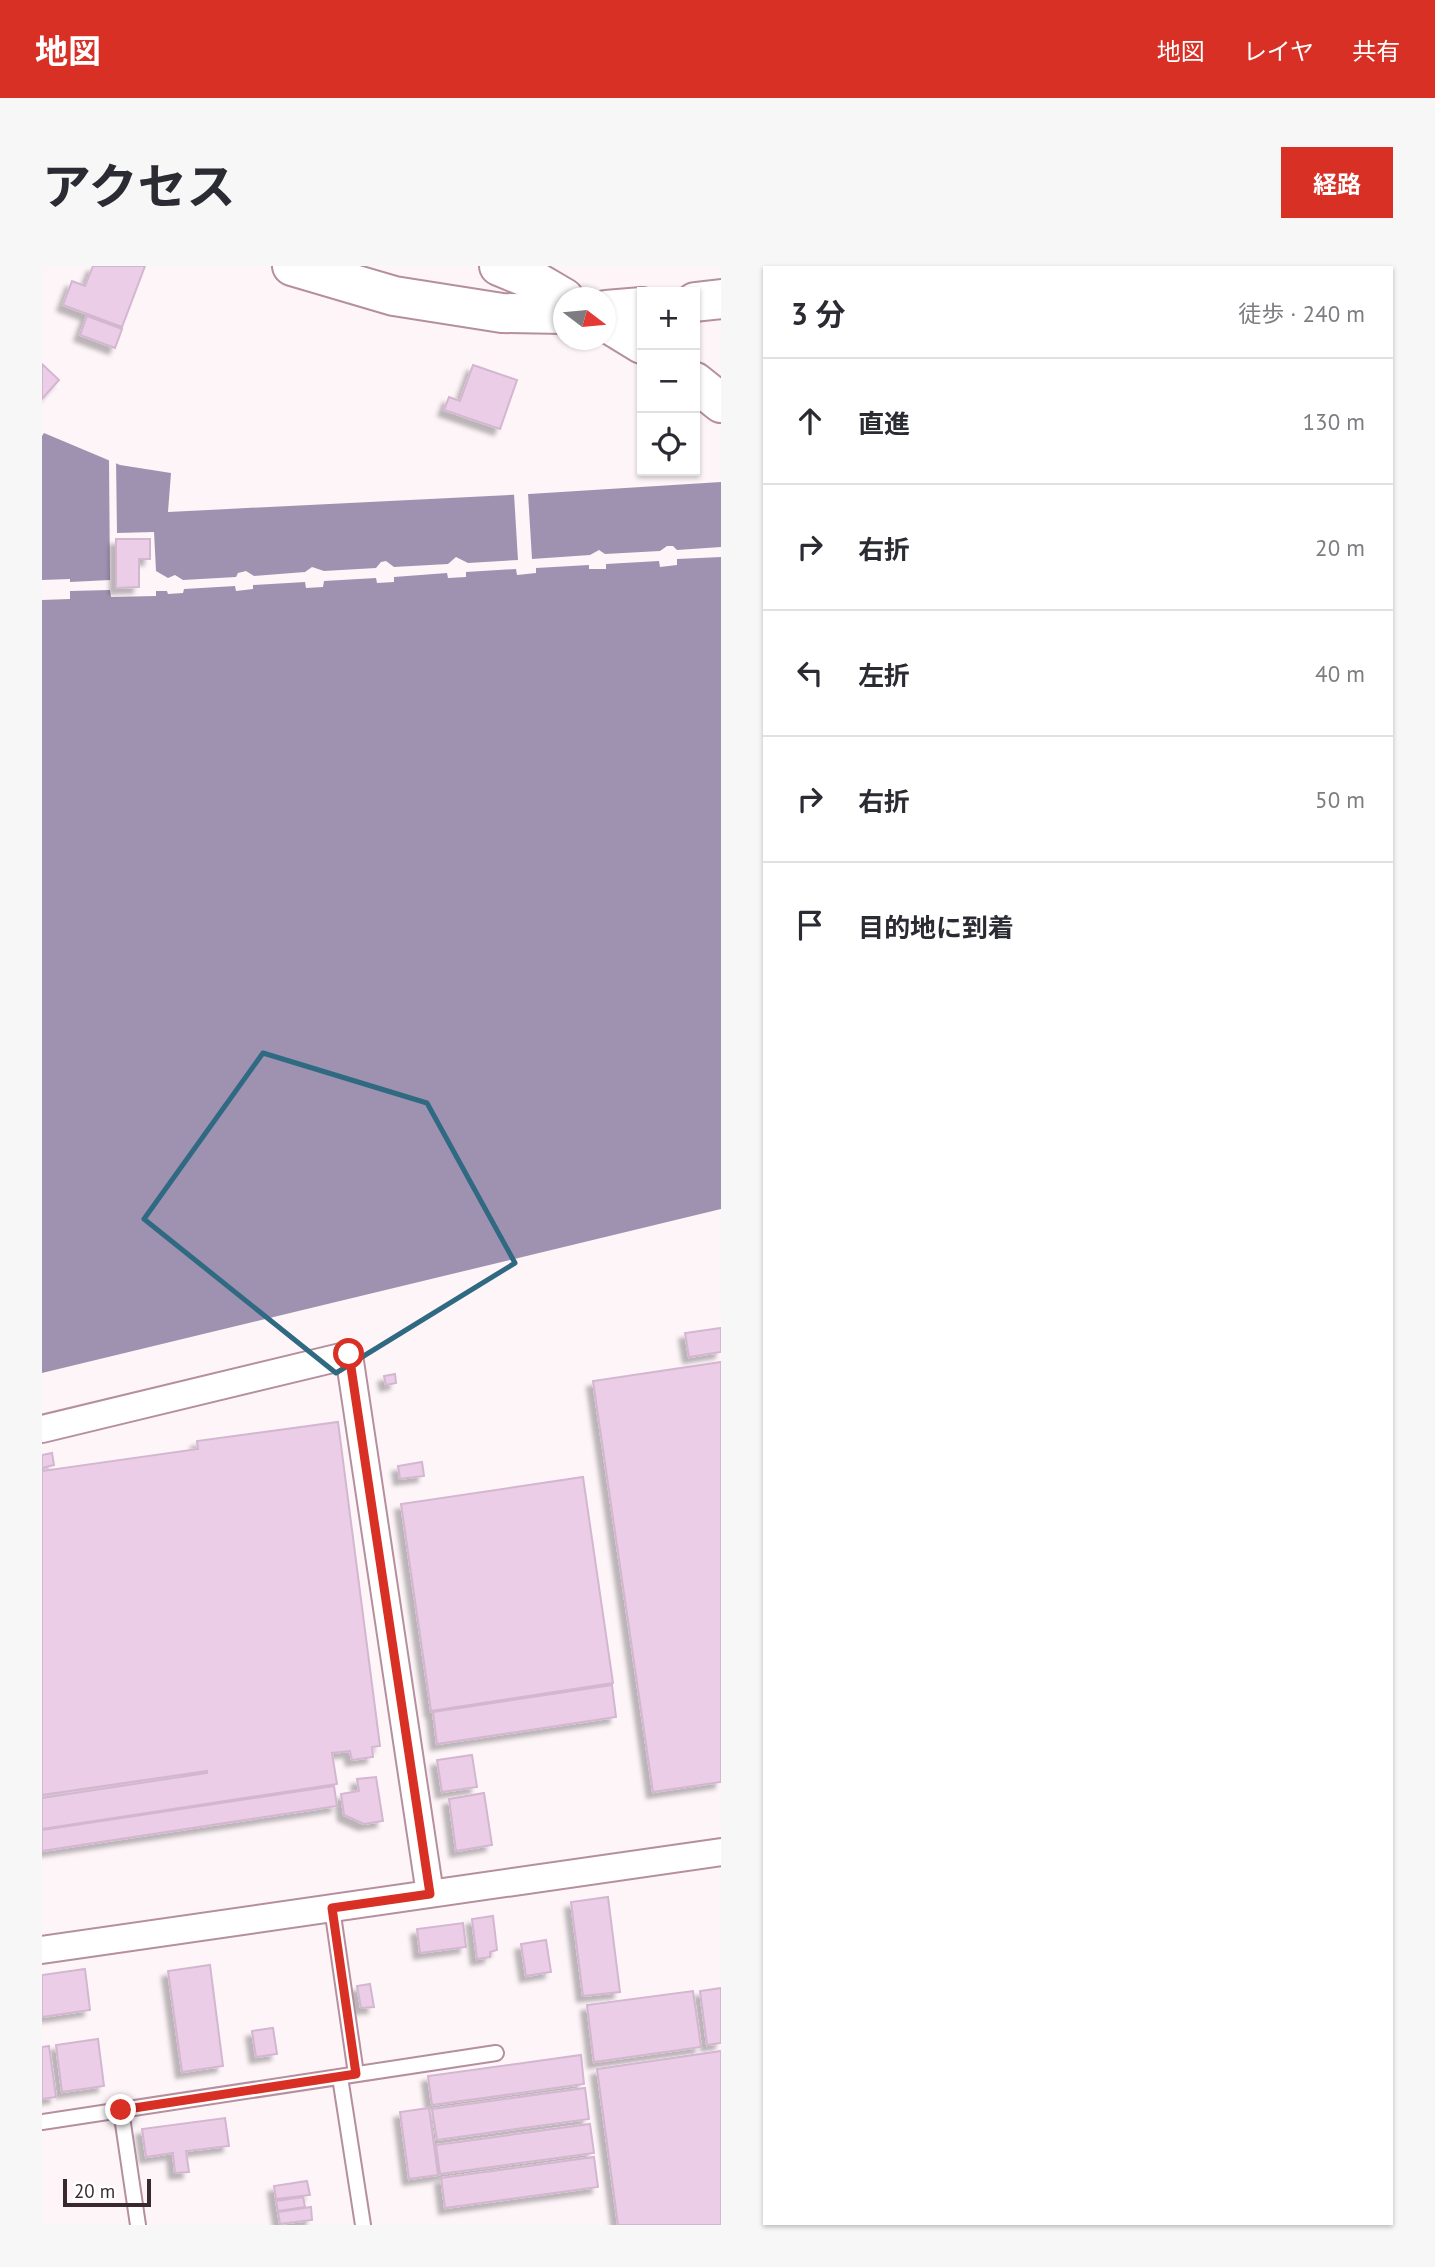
<!DOCTYPE html>
<html lang="ja">
<meta charset="utf-8">
<style>
body{margin:0;font-family:"PT Sans","Noto Sans JP",sans-serif;background:#f7f7f7;color:#2b2b33}
.controls{position:absolute;right:21px;top:21px;display:grid;overflow:hidden;border-radius:0px;box-shadow:0 2px 5px #0004}
.controls button{width:63px;height:63px;display:grid;place-items:center;padding:0;border:0;border-bottom:2px solid #e1e1e2;background:#fff;color:#2b2b33;font:35px sans-serif}
.compass{position:absolute;left:511px;top:21px;width:63px;height:63px;border-radius:50%;background:#fff;box-shadow:0 2px 5px #0004;rotate:106deg}
.scale{position:absolute;left:21px;bottom:18px;width:88px;box-sizing:border-box;padding-left:7px;border:4px solid #39292f;border-top:0;font-size:19px;line-height:24px;white-space:nowrap;color:#39292f;-webkit-text-stroke:5px #fff;paint-order:stroke}
.stop{position:absolute;width:21px;height:21px;margin:-16px;border:5px solid #d93025;border-radius:50%;background:#fff}
.stop.end{background:#d93025;border-color:#fff;box-shadow:0 2px 7px #0008}
.list{margin:0;padding:0;list-style:none}
h2{display:flex;justify-content:space-between;align-items:center;height:91px;margin:0;padding:0 28px;font-size:30px}
h2 small{font-size:23px;font-weight:400;color:#7c7c81}
.list li{display:grid;grid-template-columns:46px 1fr auto;gap:21px;align-items:center;box-sizing:border-box;height:126px;padding:0 28px;border-top:2px solid #e1e1e2}
.list b{display:block;font-size:26px;white-space:nowrap}
.list em{font-size:23px;font-style:normal;color:#7c7c81}
.icon{flex:none;width:38px;height:38px;fill:none;stroke:currentColor;stroke-width:2;stroke-linecap:round;stroke-linejoin:round}
.map{position:relative;flex:none;width:679px;height:1959px;overflow:hidden;border-radius:0px}
header{display:flex;align-items:center;gap:42px;box-sizing:border-box;height:98px;padding:0 35px;background:#d93025;color:#fff}
header strong{font-size:33px}
nav{display:flex;gap:38px;margin-inline-start:auto;font-size:24px}
.intro{display:flex;align-items:center;justify-content:space-between;box-sizing:border-box;height:168px;padding:0 42px}
h1{margin:0;font-size:49px}
.button{padding:18px 32px;border-radius:0px;background:#d93025;color:#fff;font-size:24px;font-weight:700}
main{display:flex;gap:42px;padding:0 42px}
aside{flex:1;background:#fff;border-radius:0px;box-shadow:0 2px 5px #0004}
.map>svg:first-child{display:block}
.water{fill:#9f92b1}
.pier{fill:#fef5f8}
.building{fill:#ebcde8;stroke:#d3b6d0;stroke-width:2;filter:url(#shadow)}
.lines{fill:none;stroke-linecap:round;stroke-linejoin:round}
.lane-casing{stroke:#b58f9d;stroke-width:18}
.street-casing{stroke:#b58f9d;stroke-width:30}
.secondary-casing{stroke:#b58f9d;stroke-width:42}
.lane{stroke:#fff;stroke-width:14}
.street{stroke:#fff;stroke-width:26}
.secondary{stroke:#fff;stroke-width:38}
.route{stroke:#d93025;stroke-width:9}
.marked{fill:none;stroke:#2f6a82;stroke-width:5;stroke-linejoin:round}
</style>
<header>
<strong>地図</strong>
<nav><a>地図</a><a>レイヤ</a><a>共有</a></nav>
</header>
<div class="intro"><h1>アクセス</h1><a class="button">経路</a></div>
<main>
<div class="map">
<svg width="679" height="1959" viewBox="0 0 679 1959">
<defs>
<filter id="shadow"><feDropShadow dx="-6" dy="6" stdDeviation="2" flood-color="#0004"/></filter>
</defs>
<rect width="100%" height="100%" fill="#fef5f8"/>
<!-- water -->
<path class="water" d="M2,167L78,199L129,207L126,246L487,228L679,216V943L0,1107V170Z"/>
<!-- pier -->
<path class="pier" d="M67,193H74L75,267L112,266L114,305L126,312L133,309L141,314L194,311L196,307L204,305L212,310L263,306L270,301L282,305L334,302L339,296L344,295L352,301L406,298L414,291L426,297L476,294L472,228L486,227L490,293L548,289L557,284L563,288L618,285L625,280H631L635,284L679,281V291L635,293V299L618,301L617,295L564,298V303H547V299L494,302V307L475,309L474,303L424,306V311L406,312L405,307L352,311V316L335,317L334,312L282,315L281,321L264,322L263,316L211,319V323L194,325L193,320L142,323L141,327L126,328L125,325H114V330L69,331L68,324L28,325V333L0,334V314L28,313V316L68,314Z"/>
<!-- building -->
<path class="building" d="M51,0H103L80,61L21,39L30,15L43,20Z
M45,50L80,63L73,82L38,69Z
M0,98L17,114L0,133Z
M431,99L475,114L458,163L402,144L407,131L418,135Z
M74,273H108V293H97V321L74,322Z
M679,1062V1086L647,1091L643,1067Z
M679,1096V1516L611,1526L551,1115Z
M353,1108L354,1117L344,1119L342,1110Z
M296,1156L338,1480L330,1481L331,1491L310,1494L308,1485L290,1487L295,1518L0,1563V1532L165,1507V1505L0,1529V1205L156,1183L155,1175Z
M10,1187L12,1199L0,1202V1189Z
M380,1196L382,1210L358,1213L356,1200Z
M541,1211L571,1417L389,1445L359,1238Z
M570,1419L574,1451L395,1478L391,1446Z
M430,1489L435,1521L400,1526L395,1494Z
M334,1511L341,1555L322,1558L302,1549L299,1528L317,1525L315,1513Z
M292,1520L295,1540L0,1585V1564Z
M442,1527L450,1579L414,1585L407,1533Z
M566,1631L578,1726L541,1730L529,1636Z
M451,1650L455,1684L448,1686V1691L435,1693L430,1653Z
M421,1657L424,1681L378,1687L375,1663Z
M504,1674L509,1706L484,1710L479,1678Z
M168,1699L181,1800L140,1806L126,1705Z
M43,1703L48,1744L0,1751V1709Z
M328,1718L332,1741L319,1742L315,1720Z
M679,1722V1777L665,1779L658,1725Z
M651,1725L659,1781L552,1796L545,1739Z
M231,1762L235,1788L214,1791L210,1765Z
M56,1773L62,1820L20,1826L14,1779Z
M7,1780L14,1831L0,1833V1781Z
M679,1785V1959H576L555,1803Z
M539,1789L542,1818L390,1839L386,1810Z
M543,1822L547,1853L395,1874L390,1843Z
M387,1842L396,1909L367,1913L358,1846Z
M183,1852L187,1880L144,1885L147,1906L133,1907L131,1887L104,1891L100,1863Z
M548,1858L552,1887L398,1908L394,1879Z
M552,1891L556,1921L403,1942L399,1912Z
M265,1915L268,1929L234,1933L232,1920Z
M261,1931L263,1941L236,1945L234,1935Z
M269,1941L270,1954L238,1958L236,1946Z"/>
<g class="lines">
<!-- lane casing -->
<g class="lane-casing">
<path id="lane" d="M290,1642L314,1808
M298,1811L321,1959
M79,1844L96,1959
M0,1856L454,1787"/>
</g>
<!-- street casing -->
<g class="street-casing">
<path id="street" d="M0,1163L307,1089L388,1628
M0,1684L679,1586"/>
</g>
<!-- secondary casing -->
<g class="secondary-casing">
<path id="secondary" d="M250,0L352,30L460,47L522,48
M457,0L493,15L522,32
M653,36L679,33
M564,44L600,41
M564,56L600,78
M653,116L679,137"/>
</g>
<!-- lane -->
<use href="#lane" class="lane"/>
<!-- street -->
<use href="#street" class="street"/>
<!-- secondary -->
<use href="#secondary" class="secondary"/>
</g>
<g class="lines">
<!-- route -->
<path class="route" d="M79,1844L314,1808L290,1642L388,1628L307,1088"/>
</g>
<!-- marked area -->
<path class="marked" d="M221,787L385,837L473,997L294,1107L102,953Z"/>
</svg>
<div class="controls">
<button>+</button>
<button>−</button>
<button><svg class="icon" aria-label="locate" viewBox="0 0 24 24"><circle cx="12" cy="12" r="6"/><path d="M12 2v4M12 18v4M2 12h4M18 12h4"/></svg></button>
</div>
<svg class="compass" viewBox="-18 -18 36 36"><path d="M0-13l5 13h-10z" fill="#e53935"/><path d="M0 13l5-13h-10z" fill="#7c7c81"/></svg>
<div class="scale">20 m</div>
<div class="stop" style="left:307px;top:1088px"></div>
<div class="stop end" style="left:79px;top:1844px"></div>
</div>
<aside>
<h2>3 分<small>徒歩 · 240 m</small></h2>
<ul class="list">
<li><svg class="icon" aria-label="ahead" viewBox="0 0 24 24"><path d="M12 20V5M6 11l6-6 6 6"/></svg><div><b>直進</b></div><em>130 m</em></li>
<li><svg class="icon" aria-label="right" viewBox="0 0 24 24"><path d="M7 20v-9h11M14 6l5 5-5 5"/></svg><div><b>右折</b></div><em>20 m</em></li>
<li><svg class="icon" aria-label="left" viewBox="0 0 24 24"><path d="M17 20v-9H6M10 6l-5 5 5 5"/></svg><div><b>左折</b></div><em>40 m</em></li>
<li><svg class="icon" aria-label="right" viewBox="0 0 24 24"><path d="M7 20v-9h11M14 6l5 5-5 5"/></svg><div><b>右折</b></div><em>50 m</em></li>
<li><svg class="icon" aria-label="arrive" viewBox="0 0 24 24"><path d="M6 21V4h12l-3 4 3 4H6"/></svg><div><b>目的地に到着</b></div></li>
</ul>
</aside>
</main>
